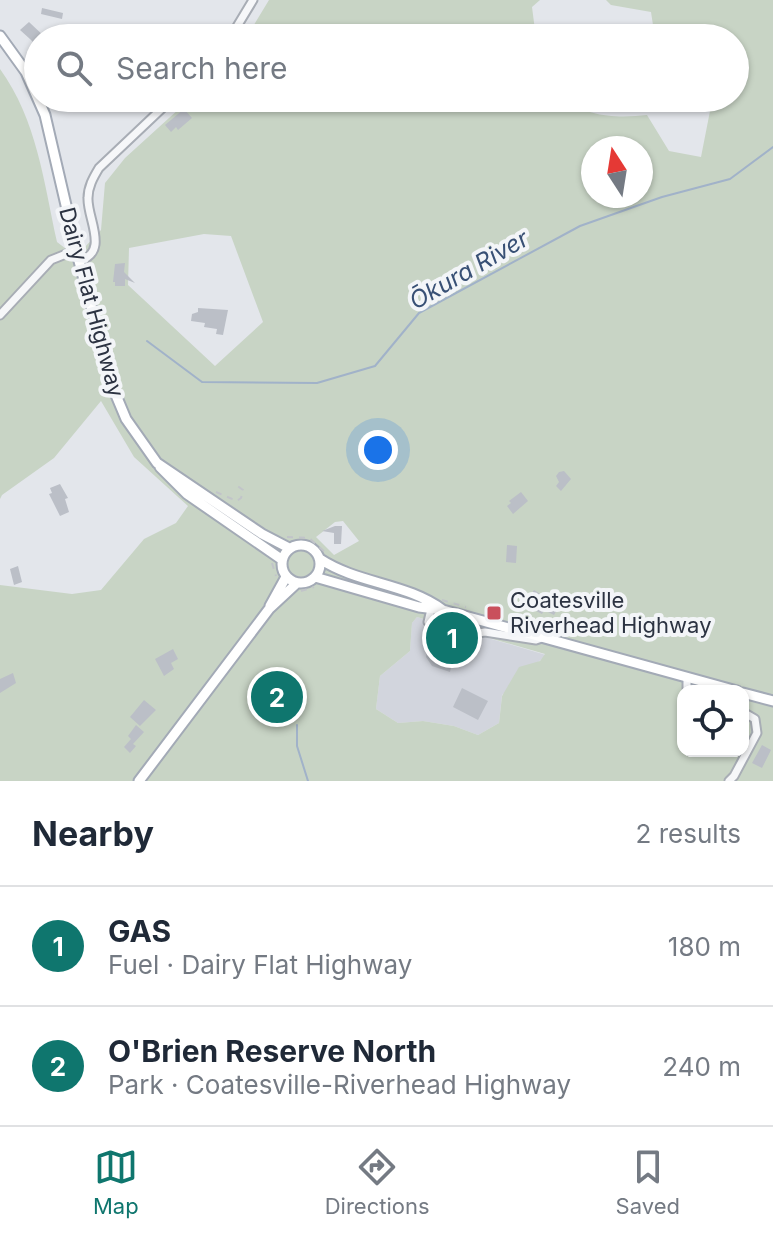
<!DOCTYPE html>
<meta charset="utf-8">
<style>
body{margin:0;font-family:Inter,sans-serif;background:#f2f2f3;color:#1f2937}
.controls{position:absolute;right:24px;bottom:24px;display:grid;overflow:hidden;border-radius:16px;box-shadow:0 2px 6px #0004}
.controls button{width:72px;height:72px;display:grid;place-items:center;padding:0;border:0;border-bottom:2px solid #e0e1e3;background:#fff;color:#1f2937;font:40px sans-serif}
.compass{position:absolute;left:581px;top:136px;width:72px;height:72px;border-radius:50%;background:#fff;box-shadow:0 2px 6px #0004;rotate:348deg}
.you{position:absolute;left:378px;top:450px;width:28px;height:28px;margin:-20px;border:6px solid #fff;border-radius:50%;background:#1a73e8;box-shadow:0 0 0 12px #1a73e833}
.badge{display:grid;place-items:center;width:52px;height:52px;border-radius:50%;background:#0f766e;color:#fff;font-size:26px;font-weight:700}
.pin{position:absolute;translate:-50% -50%;border:4px solid #fff;box-shadow:0 2px 8px #0006}
.list{margin:0;padding:0;list-style:none}
h2{display:flex;justify-content:space-between;align-items:center;height:104px;margin:0;padding:0 32px;font-size:34px}
h2 small{font-size:26px;font-weight:400;color:#747a83}
.list li{display:grid;grid-template-columns:52px 1fr auto;gap:24px;align-items:center;box-sizing:border-box;height:120px;padding:0 32px;border-top:2px solid #e0e1e3}
.list b{display:block;font-size:30px;white-space:nowrap}
.list p{margin:0;font-size:26px;white-space:nowrap;color:#747a83}
.list em{font-size:26px;font-style:normal;color:#747a83}
.icon{flex:none;width:44px;height:44px;fill:none;stroke:currentColor;stroke-width:2;stroke-linecap:round;stroke-linejoin:round}
.map{position:relative;flex:none;width:773px;height:781px;overflow:hidden}
.search{position:absolute;background:#fff;box-shadow:0 2px 6px #0004;left:24px;right:24px;top:24px;height:88px;display:flex;align-items:center;gap:20px;box-sizing:border-box;padding:0 28px;border-radius:44px;color:#747a83;font-size:30px}
.sheet{height:344px;background:#fff}
nav{display:flex;justify-content:space-around;align-items:center;box-sizing:border-box;height:112px;border-top:2px solid #e0e1e3;background:#fff;font-size:22px;color:#747a83}
nav a{display:grid;justify-items:center;gap:4px}
nav .on{color:#0f766e}
.map>svg:first-child{display:block}
.built{fill:#d2d5dd}
.green{fill:#c8d4c5;fill-rule:evenodd}
.lines{fill:none;stroke-linecap:round;stroke-linejoin:round}
.stream{stroke:#a1b2c9;stroke-width:2}
.building{fill:#bbbfc7}
.minor-casing{stroke:#a8adb5;stroke-width:11}
.major-casing{stroke:#a3aab6;stroke-width:13}
.path{stroke:#c1c4c9;stroke-width:2;stroke-dasharray:6 6;stroke-linecap:butt}
.minor{stroke:#f6f7f9;stroke-width:7}
.major{stroke:#fff;stroke-width:9}
.poi-dot{fill:#c9505c;stroke:#f3f5f8;stroke-width:3}
.labels{text-anchor:middle;stroke-width:8;stroke-linejoin:round;paint-order:stroke}
.street-label{font-size:22px;fill:#2c3342;stroke:#f3f5f8}
.poi-label{font-size:22px;fill:#2c3342;stroke:#f3f5f8;text-anchor:start}
.water-label{font-size:24px;font-style:italic;fill:#385075;stroke:#f3f5f8}
</style>
<div class="map">
<svg width="773" height="781" viewBox="0 0 773 781">
<rect width="100%" height="100%" fill="#e3e6eb"/>
<!-- built -->
<path class="built" d="M417,617L546,655L502,695L499,723L478,735L454,726L423,721L398,723L376,709L380,676L410,651L412,623Z"/>
<!-- green -->
<path class="green" d="M269,0H540L532,7L536,38H246Z
M606,0H773V781H0V585L72,594L101,590L144,539L176,523L188,506L134,457L101,401L54,458L2,495L0,499V69C37,120 44,183 57,242L70,252L83,249L101,230L105,183L125,158L191,98H566C585,118 621,118 647,115L669,151L701,157L710,111L694,98H735V38H655L651,12L611,5ZM593,148H641V196H593ZM204,234L231,236L263,322L215,366L128,285L129,248ZM343,521L359,541L334,555L316,537L335,522ZM417,617L545,654L540,661L519,667L502,696L499,723L478,735L454,726L423,721L398,723L376,709L380,676L410,651L412,623ZM683,691H743V751H683Z"/>
<g class="lines">
<!-- stream -->
<path class="stream" d="M147,341L202,382L317,383L375,366L419,313L580,226L662,197L730,179L773,147
M297,725V746L308,781"/>
</g>
<!-- building -->
<path class="building" d="M42,8L63,13L62,19L41,14Z
M29,22L46,38H36L33,42L30,39L20,30Z
M557,25L560,36L545,38L542,29Z
M184,109L192,118L178,130L176,127L171,132L165,125Z
M125,263L124,272L135,283L125,279V286H115V282H113L115,264Z
M198,308L228,310L223,335L216,334L217,329L204,327L205,323L191,321L192,314L198,312Z
M564,471L571,479L561,491L556,486L559,482L556,476L559,472Z
M60,484L68,498L65,499L69,512L60,516L49,494L52,493L50,488Z
M521,492L528,501L513,514L507,506L511,503L509,501Z
M335,526H342L341,544H334V533L322,531Z
M507,545L517,546L516,563L506,562Z
M18,566L22,582L14,585L10,569Z
M534,590L559,606L554,615L544,610L542,614L530,608L532,604L527,602Z
M446,634L458,637L450,672L432,666L426,657L429,638L444,642Z
M173,649L178,659L171,663L174,669L164,676L155,659Z
M13,673L16,683L0,693V679Z
M462,688L488,701L478,720L453,707Z
M144,700L156,710L140,726L130,717Z
M136,725L144,732L133,744L136,746L130,753L124,747L131,739L128,736Z
M762,745L771,750L762,768L752,763Z"/>
<g class="lines">
<!-- minor casing -->
<g class="minor-casing">
<path id="minor" d="M230,38L253,0
M79,261C110,252 87,219 88,198C88,187 93,178 99,168L173,98
M0,315L51,260L76,250
M431,609L428,622L472,634L485,632L536,640L542,638
M687,677V691
M729,781L734,776L757,733L755,719L743,712"/>
</g>
<!-- major casing -->
<g class="major-casing">
<path id="major" d="M0,36L26,72L45,115L79,261L113,388L126,419L157,463L262,534L289,548
M160,467L187,494L281,559
M282 564a19 19 0 1 1 38 0a19 19 0 1 1-38 0Z
M320,559C358,584 407,583 443,610L737,691
M315,577L419,607L443,610
M270,606L286,577
M743,693L773,701
M139,781L269,609L297,583"/>
</g>
<!-- path -->
<path class="path" d="M216,492L237,501L241,498L243,490L235,484
M287,537L309,538L326,553
M272,563L276,576
M301,591L314,587
M442,600L466,607"/>
<!-- minor -->
<use href="#minor" class="minor"/>
<!-- major -->
<use href="#major" class="major"/>
</g>
<!-- markers -->
<rect class="poi-dot" x="486" y="605" width="16" height="16" rx="4"/>
<g class="labels">
<!-- street labels -->
<g class="street-label">
<text transform="translate(92 302) rotate(75)" y="8">Dairy Flat Highway</text>
</g>
<!-- poi labels -->
<g class="poi-label">
<text x="510" y="608">Coatesville<tspan x="510" dy="25">Riverhead Highway</tspan></text>
</g>
<!-- water labels -->
<g class="water-label">
<text transform="translate(469 270) rotate(-30)" y="8">Ōkura River</text>
</g>
</g>
</svg>
<div class="controls">
<button><svg class="icon" aria-label="locate" viewBox="0 0 24 24"><circle cx="12" cy="12" r="6"/><path d="M12 2v4M12 18v4M2 12h4M18 12h4"/></svg></button>
</div>
<svg class="compass" viewBox="-18 -18 36 36"><path d="M0-13l5 13h-10z" fill="#e53935"/><path d="M0 13l5-13h-10z" fill="#747a83"/></svg>
<div class="you"></div>
<div class="pin badge" style="left:452px;top:638px">1</div>
<div class="pin badge" style="left:277px;top:697px">2</div>
<div class="search"><svg class="icon" aria-label="search" viewBox="0 0 24 24"><circle cx="10" cy="10" r="6"/><path d="M15 15l6 6"/></svg>Search here</div>
</div>
<section class="sheet">
<h2>Nearby<small>2 results</small></h2>
<ul class="list">
<li><span class="badge">1</span><div><b>GAS</b><p>Fuel · Dairy Flat Highway</p></div><em>180 m</em></li>
<li><span class="badge">2</span><div><b>O'Brien Reserve North</b><p>Park · Coatesville-Riverhead Highway</p></div><em>240 m</em></li>
</ul>
</section>
<nav>
<a class="on"><svg class="icon" aria-label="map" viewBox="0 0 24 24"><path d="M3 6l6-2 6 2 6-2v14l-6 2-6-2-6 2zM9 4v14M15 6v14"/></svg>Map</a>
<a><svg class="icon" aria-label="directions" viewBox="0 0 24 24"><path d="M12 3l9 9-9 9-9-9zM9 14v-3h6M13 9l2 2-2 2"/></svg>Directions</a>
<a><svg class="icon" aria-label="saved" viewBox="0 0 24 24"><path d="M7 4h10v16l-5-4-5 4z"/></svg>Saved</a>
</nav>
